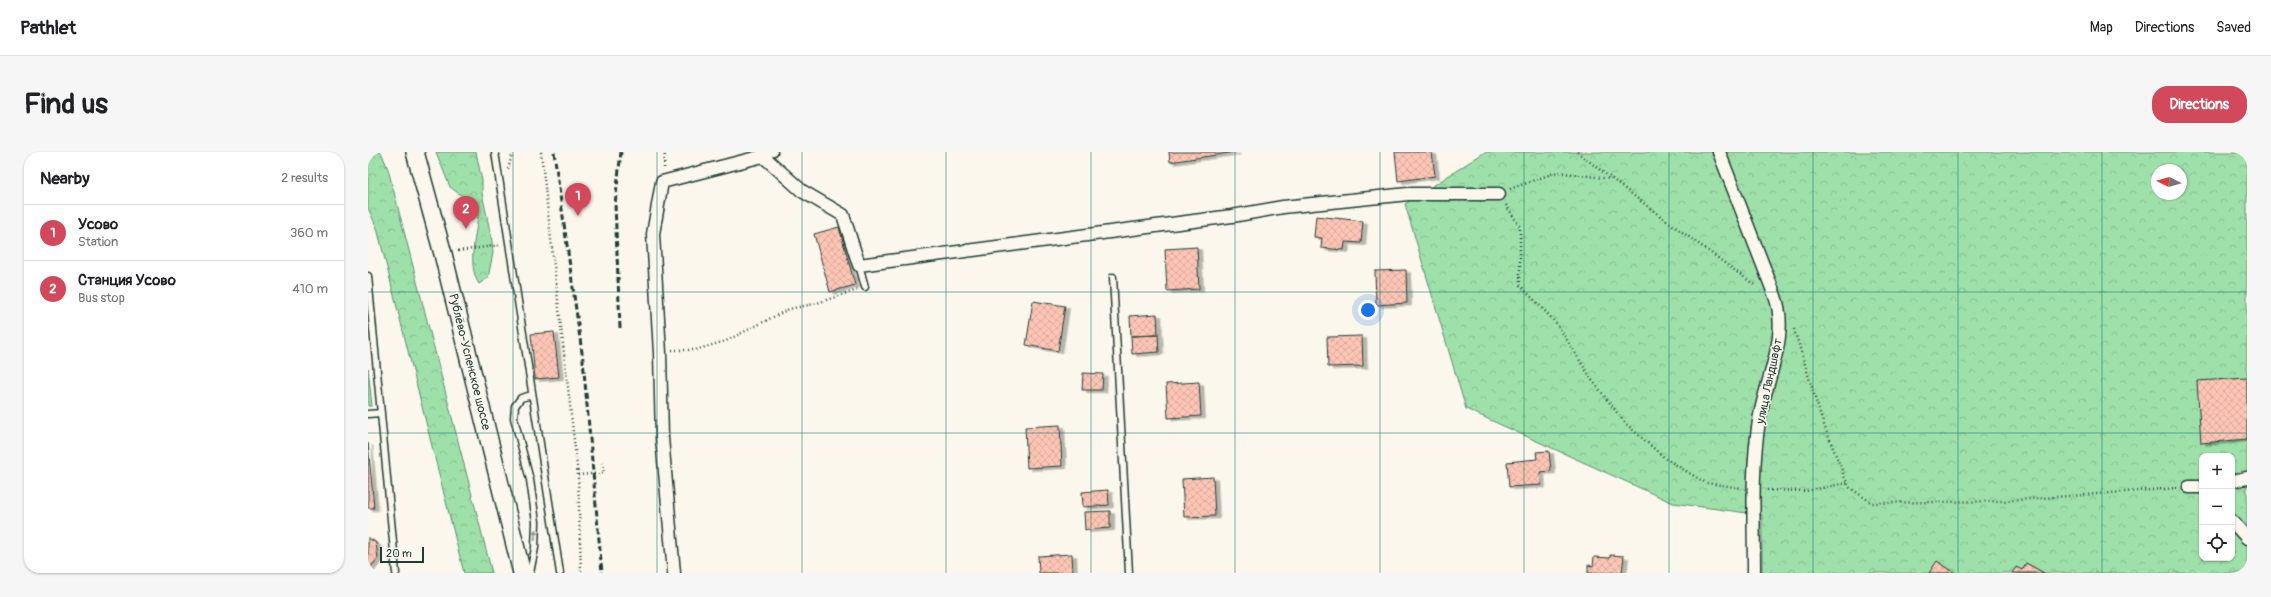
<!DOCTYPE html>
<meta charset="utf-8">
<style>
body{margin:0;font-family:Pangolin,sans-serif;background:#f6f6f6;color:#202124}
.controls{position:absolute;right:12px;bottom:12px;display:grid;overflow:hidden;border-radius:8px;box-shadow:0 1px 3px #0004}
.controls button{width:36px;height:36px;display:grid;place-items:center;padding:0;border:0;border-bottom:1px solid #e0e0e0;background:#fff;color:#202124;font:20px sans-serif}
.compass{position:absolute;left:1783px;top:12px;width:36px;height:36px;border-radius:50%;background:#fff;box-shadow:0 1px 3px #0004;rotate:276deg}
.scale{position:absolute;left:12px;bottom:10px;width:44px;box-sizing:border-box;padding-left:4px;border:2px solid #1f3d34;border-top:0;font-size:11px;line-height:14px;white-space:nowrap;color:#1f3d34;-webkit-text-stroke:3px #fbf7ec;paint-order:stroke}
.you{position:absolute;left:1000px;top:158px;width:14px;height:14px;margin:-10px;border:3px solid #fff;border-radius:50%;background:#1a73e8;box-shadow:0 0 0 6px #1a73e833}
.badge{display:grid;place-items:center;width:26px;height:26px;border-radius:50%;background:#d1495b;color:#fff;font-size:13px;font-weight:700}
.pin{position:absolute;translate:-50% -33px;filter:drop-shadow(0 1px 2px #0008)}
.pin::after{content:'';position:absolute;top:21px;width:14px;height:12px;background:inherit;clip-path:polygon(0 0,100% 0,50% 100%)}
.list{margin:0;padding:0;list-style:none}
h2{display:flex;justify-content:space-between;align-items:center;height:52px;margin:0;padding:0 16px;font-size:17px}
h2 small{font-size:13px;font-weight:400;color:#757577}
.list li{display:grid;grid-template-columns:26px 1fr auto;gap:12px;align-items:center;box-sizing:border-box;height:56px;padding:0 16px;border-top:1px solid #e0e0e0}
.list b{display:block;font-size:15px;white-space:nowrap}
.list p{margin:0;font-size:13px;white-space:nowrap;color:#757577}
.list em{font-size:13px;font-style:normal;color:#757577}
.icon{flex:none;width:22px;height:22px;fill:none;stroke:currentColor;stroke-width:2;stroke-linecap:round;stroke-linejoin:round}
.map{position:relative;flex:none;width:1879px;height:421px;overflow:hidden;border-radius:16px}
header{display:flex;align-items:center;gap:24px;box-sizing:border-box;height:56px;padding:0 20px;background:#fff;border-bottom:1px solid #e0e0e0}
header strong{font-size:19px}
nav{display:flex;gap:22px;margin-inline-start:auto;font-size:14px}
.intro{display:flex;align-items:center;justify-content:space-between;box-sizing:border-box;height:96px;padding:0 24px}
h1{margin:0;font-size:28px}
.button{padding:10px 18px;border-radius:16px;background:#d1495b;color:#fff;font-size:14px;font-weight:700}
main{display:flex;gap:24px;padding:0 24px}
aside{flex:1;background:#fff;border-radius:16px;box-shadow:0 1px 3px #0004}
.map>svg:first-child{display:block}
.grass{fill:url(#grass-dots);stroke:#5e8e6f}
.forest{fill:url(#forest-crowns);stroke:#5e8e6f;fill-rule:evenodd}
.building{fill:url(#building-cross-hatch);stroke:#1f3d34;filter:url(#shadow)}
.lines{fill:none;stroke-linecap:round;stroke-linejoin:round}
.lane-casing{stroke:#1f3d34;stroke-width:9}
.street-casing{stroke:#1f3d34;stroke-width:15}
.secondary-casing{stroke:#1f3d34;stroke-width:20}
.path{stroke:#1f3d34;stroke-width:2.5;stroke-dasharray:1 3;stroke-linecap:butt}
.lane{stroke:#fbf7ec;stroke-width:6}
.street{stroke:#fbf7ec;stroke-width:12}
.secondary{stroke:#fbf7ec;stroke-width:17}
.rail{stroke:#1f3d34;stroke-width:3;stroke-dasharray:6 3;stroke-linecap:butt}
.oneway{fill:#8d9a90}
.grid{fill:none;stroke:#0f766e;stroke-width:1;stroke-opacity:0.55}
.labels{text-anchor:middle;stroke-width:3;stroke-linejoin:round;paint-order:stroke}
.street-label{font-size:12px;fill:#1f3d34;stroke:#fbf7ec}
</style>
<header>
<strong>Pathlet</strong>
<nav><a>Map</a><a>Directions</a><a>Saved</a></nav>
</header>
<div class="intro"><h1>Find us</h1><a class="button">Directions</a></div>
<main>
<aside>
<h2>Nearby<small>2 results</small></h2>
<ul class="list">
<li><span class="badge">1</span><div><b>Усово</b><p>Station</p></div><em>360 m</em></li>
<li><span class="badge">2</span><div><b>Станция Усово</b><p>Bus stop</p></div><em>410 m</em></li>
</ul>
</aside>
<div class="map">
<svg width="1879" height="421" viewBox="0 0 1879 421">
<defs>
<pattern id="grass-dots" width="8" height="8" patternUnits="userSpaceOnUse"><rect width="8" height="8" fill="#9ee0aa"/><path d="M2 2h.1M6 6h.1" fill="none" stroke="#88c193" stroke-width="1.8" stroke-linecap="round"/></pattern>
<pattern id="forest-crowns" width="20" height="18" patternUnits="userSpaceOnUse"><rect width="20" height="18" fill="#9ee0aa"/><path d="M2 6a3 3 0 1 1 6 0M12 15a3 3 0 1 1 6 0" fill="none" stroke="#88c193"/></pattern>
<pattern id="building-cross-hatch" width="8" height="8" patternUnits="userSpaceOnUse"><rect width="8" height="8" fill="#fec5b5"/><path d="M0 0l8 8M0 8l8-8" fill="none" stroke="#d9aa9c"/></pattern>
<filter id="shadow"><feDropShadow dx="4.5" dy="2.5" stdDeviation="0" flood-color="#0004"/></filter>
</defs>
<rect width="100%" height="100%" fill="#fbf7ec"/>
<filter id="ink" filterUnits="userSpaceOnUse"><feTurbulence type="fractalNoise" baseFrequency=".025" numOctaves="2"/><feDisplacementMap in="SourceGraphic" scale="8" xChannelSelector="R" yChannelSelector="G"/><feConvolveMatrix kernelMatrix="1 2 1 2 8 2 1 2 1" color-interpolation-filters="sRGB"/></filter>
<g filter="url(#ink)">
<!-- grass -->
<path class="grass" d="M0,216L4,254H0Z"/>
<!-- forest -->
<path class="forest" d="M0,0H13L20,17L124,421H96L9,76L0,56Z
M68,0H108L114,29V41L124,89L125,101L120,126L111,132C98,111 109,84 110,60L102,50L82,35Z
M1117,0H1879V421H1394V363L1305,351L1098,257L1037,52ZM1789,18H1813V42H1789ZM1834,304H1864V406H1834Z"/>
<!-- building -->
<path class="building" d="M801,0H868L802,10Z
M1027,0H1064L1067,24L1030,29Z
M948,64L995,69L993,91L977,90L976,98L953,96L954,86L946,85Z
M471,75L487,133L462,140L446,82Z
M829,95L831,137L799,139L797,97Z
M1038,118L1039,151L1008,153L1007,119Z
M665,149L697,154L690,199L658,193Z
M789,162L790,183L763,184L762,164Z
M186,180L191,225L167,227L163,182Z
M790,183L791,200L764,202L763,184Z
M994,184L995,214L960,215L959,185Z
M715,221L735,222L734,238H714Z
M1879,226V287L1833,291L1829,229Z
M831,230L833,264L800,266L798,232Z
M692,273L694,314L659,316L657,275Z
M0,291L6,356H0Z
M1181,299L1183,319L1172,320L1173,333L1141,335L1139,310L1169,307L1168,300Z
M845,325L847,364L816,365L814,327Z
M740,338L741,353L715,355L714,340Z
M742,359V376L717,378L716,360Z
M0,385L8,391L10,406L0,419Z
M704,402L705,421H671L670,404Z
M1242,403L1256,404L1254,421H1220V413L1225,414L1226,405L1242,406Z
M1569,409L1587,421H1561Z
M1658,411L1676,421H1644L1648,415L1654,418Z"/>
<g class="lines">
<!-- lane casing -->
<g class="lane-casing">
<path id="lane" d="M127,0L192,421
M395,4L406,0
M491,113L497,135
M0,124L28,421
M745,125L761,421
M0,262L13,261
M162,421L167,396L168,370L162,328L146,266L147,254L153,246L164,243"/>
</g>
<!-- street casing -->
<g class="street-casing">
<path id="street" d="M1351,0L1407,144C1422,185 1397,228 1391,269C1383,319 1386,370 1386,421
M1864,329L1879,326
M1821,335H1834
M1864,369L1879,386
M306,421L294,286L292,201L285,82L294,30L395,4L434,39L475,63L491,113L864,64L915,55L1040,42H1131"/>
</g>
<!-- secondary casing -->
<g class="secondary-casing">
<path id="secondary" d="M47,0L75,102L154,421"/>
</g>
<!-- path -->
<path class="path" d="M173,0L210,323L213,421
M1209,0L1287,60L1388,134
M296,16L297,0
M140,17L145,0
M1142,37L1189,20L1243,27
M1138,53L1152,75V133L1189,172L1224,228L1258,272L1298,307L1338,331L1374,336
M90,99L132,93
M1426,177L1454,268L1479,331L1481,335L1504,351L1634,349L1810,336
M304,198H327L358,189L421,157L446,152L489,138
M210,323L236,321L234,311
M1399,338L1438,339L1479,331"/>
<!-- lane -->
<use href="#lane" class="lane"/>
<!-- street -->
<use href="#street" class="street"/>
<!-- secondary -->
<use href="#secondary" class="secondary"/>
<!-- rail -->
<path class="rail" d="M186,0L215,208L234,421
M252,176L247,52L253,0"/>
</g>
<!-- one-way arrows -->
<defs><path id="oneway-solid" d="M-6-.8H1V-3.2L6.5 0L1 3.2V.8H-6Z"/></defs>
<use class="oneway" href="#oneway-solid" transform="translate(167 383) rotate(-87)"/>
</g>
<!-- grid -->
<path class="grid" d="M145,0V421M289,0V421M434,0V421M578,0V421M723,0V421M867,0V421M1012,0V421M1156,0V421M1301,0V421M1445,0V421M1590,0V421M1734,0V421M0,140H1879M0,281H1879"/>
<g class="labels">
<!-- street labels -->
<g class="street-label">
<text transform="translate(102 210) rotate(76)" y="4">Рублёво-Успенское шоссе</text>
<text transform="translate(1401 229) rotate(-78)" y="4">улица Ландшафт</text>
</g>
</g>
</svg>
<div class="controls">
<button>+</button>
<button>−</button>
<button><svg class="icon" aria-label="locate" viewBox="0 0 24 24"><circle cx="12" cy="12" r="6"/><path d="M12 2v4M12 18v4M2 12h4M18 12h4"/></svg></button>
</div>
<svg class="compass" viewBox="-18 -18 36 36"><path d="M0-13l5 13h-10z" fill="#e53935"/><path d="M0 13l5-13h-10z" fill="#757577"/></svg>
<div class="scale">20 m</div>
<div class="you"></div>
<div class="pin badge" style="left:210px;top:64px">1</div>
<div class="pin badge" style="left:98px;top:77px">2</div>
</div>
</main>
